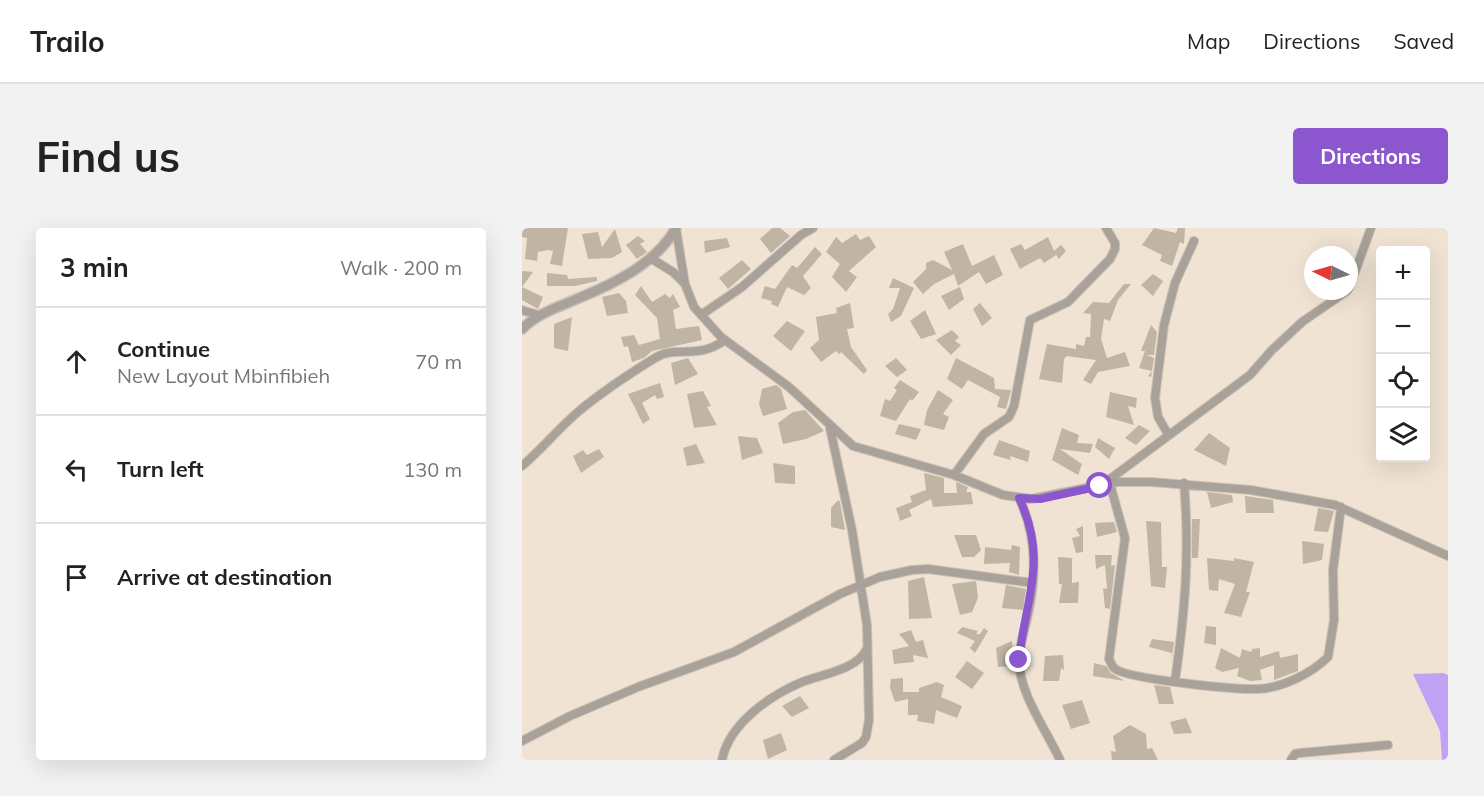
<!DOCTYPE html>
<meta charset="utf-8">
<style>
body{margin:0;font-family:Mulish,sans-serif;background:#f2f2f2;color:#222}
.controls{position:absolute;right:18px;top:18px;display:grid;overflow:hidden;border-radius:6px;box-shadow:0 6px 24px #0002}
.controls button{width:54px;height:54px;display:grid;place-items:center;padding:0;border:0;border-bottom:2px solid #e0e0e0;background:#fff;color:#222;font:30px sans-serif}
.compass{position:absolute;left:782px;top:18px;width:54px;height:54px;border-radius:50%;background:#fff;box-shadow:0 6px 24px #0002;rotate:275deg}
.stop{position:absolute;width:18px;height:18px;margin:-14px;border:4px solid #8b56ce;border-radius:50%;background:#fff}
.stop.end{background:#8b56ce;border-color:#fff;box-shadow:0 2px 6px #0008}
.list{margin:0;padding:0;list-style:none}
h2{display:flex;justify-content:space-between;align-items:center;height:78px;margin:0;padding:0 24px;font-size:26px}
h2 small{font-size:20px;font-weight:400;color:#767676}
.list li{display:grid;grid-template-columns:39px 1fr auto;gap:18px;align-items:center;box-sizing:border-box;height:108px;padding:0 24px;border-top:2px solid #e0e0e0}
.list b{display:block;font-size:22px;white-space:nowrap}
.list p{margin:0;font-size:20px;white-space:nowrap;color:#767676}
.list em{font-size:20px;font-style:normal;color:#767676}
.icon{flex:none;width:33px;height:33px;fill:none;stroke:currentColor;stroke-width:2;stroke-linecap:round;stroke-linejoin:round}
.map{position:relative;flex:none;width:926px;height:532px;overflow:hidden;border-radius:6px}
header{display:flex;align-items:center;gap:36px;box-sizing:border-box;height:84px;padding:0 30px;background:#fff;border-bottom:2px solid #e0e0e0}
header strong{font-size:28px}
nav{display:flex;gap:33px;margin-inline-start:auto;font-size:21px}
.intro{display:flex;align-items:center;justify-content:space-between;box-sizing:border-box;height:144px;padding:0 36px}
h1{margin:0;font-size:42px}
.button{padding:15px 27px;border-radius:6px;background:#8b56ce;color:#fff;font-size:21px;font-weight:700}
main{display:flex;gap:36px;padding:0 36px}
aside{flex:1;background:#fff;border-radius:6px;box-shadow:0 6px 24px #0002}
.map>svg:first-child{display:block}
.forest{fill:#c0a1f3}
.building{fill:#c0b4a4}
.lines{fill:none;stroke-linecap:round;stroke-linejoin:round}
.minor-casing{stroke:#cdc1b3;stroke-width:10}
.tertiary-casing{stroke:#cdc1b3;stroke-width:12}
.minor{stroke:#a8a29b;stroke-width:8}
.tertiary{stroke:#a8a29b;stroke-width:9}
.route{stroke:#8b56ce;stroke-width:8}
</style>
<header>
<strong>Trailo</strong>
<nav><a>Map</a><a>Directions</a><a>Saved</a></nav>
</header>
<div class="intro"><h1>Find us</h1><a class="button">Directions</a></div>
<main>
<aside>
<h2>3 min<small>Walk · 200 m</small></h2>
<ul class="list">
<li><svg class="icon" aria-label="ahead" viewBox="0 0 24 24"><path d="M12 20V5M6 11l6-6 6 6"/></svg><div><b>Continue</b><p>New Layout Mbinfibieh</p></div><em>70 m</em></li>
<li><svg class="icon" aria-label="left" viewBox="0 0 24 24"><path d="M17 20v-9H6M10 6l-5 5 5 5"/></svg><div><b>Turn left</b></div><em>130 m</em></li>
<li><svg class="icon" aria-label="arrive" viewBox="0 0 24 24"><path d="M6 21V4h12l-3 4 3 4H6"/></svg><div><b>Arrive at destination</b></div></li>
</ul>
</aside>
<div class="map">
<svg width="926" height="532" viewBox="0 0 926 532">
<rect width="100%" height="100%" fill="#f0e3d3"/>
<!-- forest -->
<path class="forest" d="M921,445L926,447V532H920L918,503L891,446Z"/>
<!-- building -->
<path class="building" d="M0,0H46L40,38L28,36L31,23L27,22L16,24L15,33L3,31L5,10L0,9Z
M250,0H258L268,8L249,25L238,11Z
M632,0L654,5L656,0H663L662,16L658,14L650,38L638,33L640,27L620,17Z
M93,1L100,24L90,30L66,31L60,6L76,4L80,19Z
M334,6L338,12L347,8L354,19L327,43L335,49L324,64L310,49L318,36L304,24L314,9L320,15Z
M116,8L123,13L118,16L125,24L115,31L104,17Z
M526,9L532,23L539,17L544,23L537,31L533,25L534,27L522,35L518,30L498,41L488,21L499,16L503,22Z
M205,10L208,19L183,25L182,13Z
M441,16L450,38L472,27L481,47L464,56L457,44L436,58L432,46L412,56L401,66L391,54L404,41V35L411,32L430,42L422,24Z
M293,19L300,26L281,48L289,60L282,67L265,59L256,79L249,76L250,73L239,70L243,58L253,61L270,37L275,40Z
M220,32L229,41L206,61L197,50Z
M0,43L11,44L0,59L21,69L16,81L0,72Z
M25,45L45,47L46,51L75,49V53L53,58H25Z
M631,46L641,53L631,68L619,57Z
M371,50L392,60L379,88L369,94L366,86L371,81L378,60H367Z
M602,56H609L596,72L588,93L582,91L579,111L585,130L603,124L608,138L576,144L569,156L561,152L574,132L545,128L542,131L540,155L517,151L525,116L554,121V116L562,118L564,109H568L569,86L561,85L571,74L587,75Z
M119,58L130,74L143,66L148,70L151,66L158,79L151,82L154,101L177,98L180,112L130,123L122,130L110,134L106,118L102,119L99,109L112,107L117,117L138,111L135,90L113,67Z
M438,59L442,71L427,82L419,68Z
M97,65L104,73L106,85L85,88L80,69Z
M328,75L332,100L325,101L329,119L345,142L342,146L319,124L317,126L314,123L299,134L288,120L297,112L294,89L315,85L314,80Z
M458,75L470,90L460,98L451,81Z
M403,82L414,106L399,111L388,93Z
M50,89L46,123L32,120V96Z
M265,93L283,103L269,123L251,108Z
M629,97L635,104L632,127H625L632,130L629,149L626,148L630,143L617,140L623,123H619Z
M430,102L437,109L433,113L439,117L429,127L414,112Z
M166,130L176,146L153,157L149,135Z
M374,130L385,142L375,149L363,138Z
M434,130L472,150L473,161L489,162L484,181L475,179L478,169L446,152L440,161L425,151Z
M378,152L397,164L390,173L388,171L374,193L358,188L363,171L368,173L375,162L372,160Z
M138,155L142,169L135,171L133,167L120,175L128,191L121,196L106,166Z
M254,157L259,161L265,181L241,188L237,176L240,161Z
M416,162L431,172L421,186L427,189L422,202L402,197L405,182Z
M181,163L189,178L185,179L195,197L172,200L165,166Z
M588,164L615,170L614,180L606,178L612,197L584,189Z
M283,182L302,203L284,211L261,216L256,195L271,184Z
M377,196L399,201L394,212L373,206Z
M617,197L628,203L614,217L603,210Z
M540,200L557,207L555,215L571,216L568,225L538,221L560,236L556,247L530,232Z
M687,205L708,220L704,238L672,222Z
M216,208L235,210L241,225L220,232Z
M576,210L593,220L587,231L573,219Z
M477,212L508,223L506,234L488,228L489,232L471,227Z
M174,216L183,235L165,238L161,220Z
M77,221L82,229L59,245L51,228L61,222L65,227Z
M251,235L273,238V256L253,255Z
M402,245L422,250V265H435L434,254L446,259L444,264H449L451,276L411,279L409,271L387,282L390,288L378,293L374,280L390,274L388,268L404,262Z
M685,264L710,267L711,274L689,280Z
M723,268L751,272L752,285H724Z
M316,272L318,274L323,302L309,299V280Z
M796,280L812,283L806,304L792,303Z
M670,291H678L676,330H670Z
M624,293L639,294L640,339H645L643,360L629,358Z
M592,294L595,304L575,309L573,295Z
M561,298V324L554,325L550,310L558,308L554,301Z
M432,307H454L459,322L452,329H440Z
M780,313L802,316L800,332L781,336Z
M490,317L498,319L497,347L487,344L488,335L462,336L463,319L489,322Z
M573,327H590L589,338L593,337L588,381L583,380L581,360L585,361L583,337L574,341Z
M536,329L550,330V355L557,354L556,375H537L540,356H537Z
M685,330L712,333V330L732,334L724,364H728L719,389L702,385L713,356L697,351L696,363L687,362Z
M402,349L410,390L387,391L386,353Z
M454,353L456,370L450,384L438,387L430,356Z
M484,357L504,361L501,382L480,380Z
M684,398L694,399V417L682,415Z
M440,399L456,403L454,406H458L462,400L466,403L453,425L448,420L453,413L435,405Z
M389,402L394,414L401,412L406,430L391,427L392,434L372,436L370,422L387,418L377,406Z
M630,411L652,414L649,436L650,425L627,419Z
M490,413L492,438L476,439L474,420Z
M699,420L718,430L720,421L729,424L730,421L738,420V429L757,423L758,430L776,426V443L752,452V437L738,442L740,452L728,453L715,448L717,440L700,444L693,440Z
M541,427L542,442L539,440L537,453H521L523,428Z
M445,433L462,445L450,461L433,449Z
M572,435L584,438L589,445L603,453L571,448Z
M381,450V464H397V460L415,454L422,457L419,469L440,478L435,490L414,482L412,496L395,493L396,487H386V471L373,474L368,460L369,451Z
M632,457L648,459L652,476H637Z
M278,468L287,480L270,489L260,478Z
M560,472L568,495L549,501L540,477Z
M664,490L670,505L652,506L648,494Z
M608,497L624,506L625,521L630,520L636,532H590L589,523L594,524L591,508Z
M259,505L265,522L246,531L241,512Z"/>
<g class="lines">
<!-- minor casing -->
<g class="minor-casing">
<path id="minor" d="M154,1L163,56L172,79L199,109L267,159L331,218L432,247L481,267L509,271L595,254H629L729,262L813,277L926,328
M130,31L151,44L162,55
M827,60L849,0
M0,82L16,87
M179,87L220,59L279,7L291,0
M308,200L330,302L345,397L347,492L344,509L340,515L312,532
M646,206L636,189L633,170L642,97L653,55L672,13
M0,238C20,221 37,200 57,183C80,164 107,146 133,130C155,116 174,133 203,112
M432,247L462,206L487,189L492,178L508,92L546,74L588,31L593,21V15L584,0
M588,256L603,310L587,431C589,434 589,437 592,440C603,451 716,462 736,461C759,460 789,446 806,429L812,392L811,342L819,279
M580,257L728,147L750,122L780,94L825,63
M497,270C515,307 515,346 506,386C503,401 498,415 497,431C497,466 524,501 538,532
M653,453C663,382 668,327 662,255
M0,513L48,488L116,459L212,424L318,366L358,349L390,342L406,341L511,355
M200,532C207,496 247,468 280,454C298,447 336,441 344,422
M769,532L773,526L778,525L866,517"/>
</g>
<!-- tertiary casing -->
<g class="tertiary-casing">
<path id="tertiary" d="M0,101C16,85 37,79 57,70C94,55 134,35 154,0"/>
</g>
<!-- minor -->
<use href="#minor" class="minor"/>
<!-- tertiary -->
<use href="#tertiary" class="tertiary"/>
</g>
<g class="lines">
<!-- route -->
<path class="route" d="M497,432C503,370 527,333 497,270L518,271L578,258"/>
</g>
</svg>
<div class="controls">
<button>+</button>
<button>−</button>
<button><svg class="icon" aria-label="locate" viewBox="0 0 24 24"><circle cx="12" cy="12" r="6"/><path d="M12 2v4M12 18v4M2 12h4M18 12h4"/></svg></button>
<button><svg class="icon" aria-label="layers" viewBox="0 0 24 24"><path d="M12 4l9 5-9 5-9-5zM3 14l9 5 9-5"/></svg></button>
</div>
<svg class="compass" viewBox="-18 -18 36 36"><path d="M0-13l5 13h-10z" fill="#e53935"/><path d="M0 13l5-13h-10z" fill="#767676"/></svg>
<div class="stop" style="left:578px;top:258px"></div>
<div class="stop end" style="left:497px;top:432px"></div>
</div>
</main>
